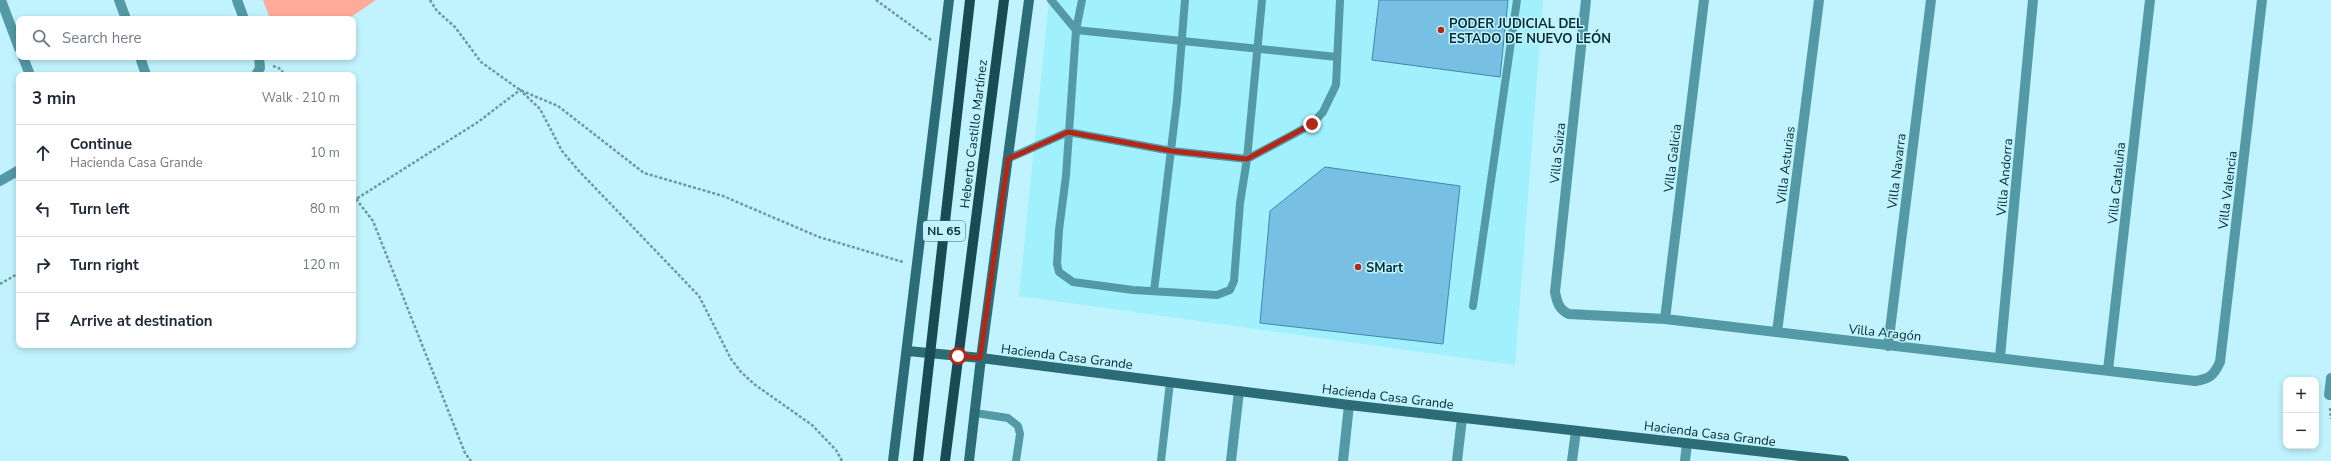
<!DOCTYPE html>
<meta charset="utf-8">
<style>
body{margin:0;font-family:"Nunito Sans",sans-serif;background:#f2f2f3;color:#1f2937}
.controls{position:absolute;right:12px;bottom:12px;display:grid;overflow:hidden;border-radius:8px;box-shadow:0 2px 6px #0003}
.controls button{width:36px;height:36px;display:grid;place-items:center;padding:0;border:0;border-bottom:1px solid #e0e1e3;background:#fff;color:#1f2937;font:20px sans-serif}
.stop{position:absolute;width:12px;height:12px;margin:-9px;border:3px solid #b42616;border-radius:50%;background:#fff}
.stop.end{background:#b42616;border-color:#fff;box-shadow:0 1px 4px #0008}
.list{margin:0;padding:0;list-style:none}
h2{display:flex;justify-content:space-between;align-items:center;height:52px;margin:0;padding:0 16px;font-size:17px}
h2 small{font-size:13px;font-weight:400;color:#747a83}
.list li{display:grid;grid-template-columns:26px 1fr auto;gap:12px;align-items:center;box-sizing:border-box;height:56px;padding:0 16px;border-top:1px solid #e0e1e3}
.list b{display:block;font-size:15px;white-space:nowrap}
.list p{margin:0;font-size:13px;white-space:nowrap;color:#747a83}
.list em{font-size:13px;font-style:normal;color:#747a83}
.icon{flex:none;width:22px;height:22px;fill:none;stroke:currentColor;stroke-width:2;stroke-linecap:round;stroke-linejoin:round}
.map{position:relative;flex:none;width:2331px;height:461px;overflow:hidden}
.search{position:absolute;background:#fff;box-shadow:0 2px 6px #0003;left:16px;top:16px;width:340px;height:44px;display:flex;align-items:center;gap:10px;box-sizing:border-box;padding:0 14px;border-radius:8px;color:#747a83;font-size:15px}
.panel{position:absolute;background:#fff;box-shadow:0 2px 6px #0003;left:16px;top:72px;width:340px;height:276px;border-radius:8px}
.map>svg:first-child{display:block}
.built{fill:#a1f0fe}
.green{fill:#ffaa9b}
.building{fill:#77c0e4;stroke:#3d88aa}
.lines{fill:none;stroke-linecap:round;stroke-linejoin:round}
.path{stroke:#6b99a2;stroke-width:2.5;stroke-dasharray:3 2;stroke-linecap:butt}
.lane{stroke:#5399a6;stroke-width:8}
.street{stroke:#5399a6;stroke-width:10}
.secondary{stroke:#2c6c76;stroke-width:10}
.primary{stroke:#184b54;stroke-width:10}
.route{stroke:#b42616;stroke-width:5}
.poi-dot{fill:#b42616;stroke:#c0f3fd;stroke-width:1.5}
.labels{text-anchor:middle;stroke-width:3;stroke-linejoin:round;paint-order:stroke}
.shield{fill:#c0f3fd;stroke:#3a666e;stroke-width:1}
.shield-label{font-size:12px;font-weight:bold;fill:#002930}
.poi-label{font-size:13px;font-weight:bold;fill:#002930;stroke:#c0f3fd;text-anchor:start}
.street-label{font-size:13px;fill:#002930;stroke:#c0f3fd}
</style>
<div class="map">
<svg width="2331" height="461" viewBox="0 0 2331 461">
<rect width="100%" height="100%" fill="#c0f3fd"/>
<!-- built -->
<path class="built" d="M1049,0H1543L1515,365L1019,296Z"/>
<!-- green -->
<path class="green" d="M263,0H376L348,19H270Z"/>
<!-- building -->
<path class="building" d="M1379,0H1508L1500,77L1372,60Z
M1325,167L1460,186L1443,344L1260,323L1270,211Z"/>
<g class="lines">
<!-- path -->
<path class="path" d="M430,0L437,11L455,27L481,62L520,90L558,106L644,173L723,196L819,237L903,262
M876,0L931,40
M273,66L281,69L284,75
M353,195L373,221L465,453L471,461
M353,201L478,122L520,90L540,109L562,151L578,170L699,296L731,359L741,372L754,384L812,425L836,450L842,461
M0,284L19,273
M2330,408L2331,419"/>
<!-- lane -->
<path class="lane" d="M1051,0L1076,30L1337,57
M1082,0L1076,30L1066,176L1059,230L1057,264L1059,272L1073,282L1133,290L1217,295L1230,290L1234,281L1240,203L1247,159L1262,0
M1007,159L1068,132L1172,151L1247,159L1294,134L1312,124L1323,112L1336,85L1340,0
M1154,291L1177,100L1185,0
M1473,306L1517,0
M975,413L1008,418L1018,426L1020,434L1016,461
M1161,461L1170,382"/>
<!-- street -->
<path class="street" d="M1,0L19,48
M119,0L126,19
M237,0L244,19
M1586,0L1555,292C1557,302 1559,310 1569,314L1665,319L2195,381C2210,379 2214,375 2220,362L2262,0
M23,57L30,75
M140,57L146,75
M256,75L260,68L259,57
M0,181L19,170
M1665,319L1704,0
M1777,332L1819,0
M1888,346L1931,0
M2000,357L2033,0
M2108,370L2150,0
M2331,378L2329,395H2331
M1231,461L1239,391
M1343,461L1349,405
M1457,461L1462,418
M1572,461L1576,431
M1685,461L1687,443"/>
<!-- secondary -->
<path class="secondary" d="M908,351L981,358L1349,405L1844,461
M893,461L949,0
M969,461L981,358L1029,0"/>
<!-- primary -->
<path class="primary" d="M918,461L970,0
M945,461L1004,0"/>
</g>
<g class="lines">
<!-- route -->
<path class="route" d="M958,356L980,358L1008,159L1068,132L1172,151L1247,159L1312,124"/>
</g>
<!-- markers -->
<g class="poi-dot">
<circle cx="1441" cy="30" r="4"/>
<circle cx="1358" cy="267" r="4"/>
</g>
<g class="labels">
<!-- shield labels -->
<rect class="shield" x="923" y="221" width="42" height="20" rx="3"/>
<g class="shield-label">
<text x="944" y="235">NL 65</text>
</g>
<!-- poi labels -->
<g class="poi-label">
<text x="1449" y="28">PODER JUDICIAL DEL<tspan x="1449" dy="15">ESTADO DE NUEVO LEÓN</tspan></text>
<text x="1366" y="272">SMart</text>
</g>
<!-- street labels -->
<g class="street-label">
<text transform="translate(973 134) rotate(-83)" y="5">Heberto Castillo Martínez</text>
<text transform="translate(1557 153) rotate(-84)" y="5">Villa Suiza</text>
<text transform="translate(1672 158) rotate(-83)" y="5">Villa Galicia</text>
<text transform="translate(1785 165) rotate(-83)" y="5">Villa Asturias</text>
<text transform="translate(1896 171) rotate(-83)" y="5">Villa Navarra</text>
<text transform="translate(2004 177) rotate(-85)" y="5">Villa Andorra</text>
<text transform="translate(2116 183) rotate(-84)" y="5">Villa Cataluña</text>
<text transform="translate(2227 190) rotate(-83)" y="5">Villa Valencia</text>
<text transform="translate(1885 332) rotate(6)" y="5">Villa Aragón</text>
<text transform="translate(1067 356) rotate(7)" y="5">Hacienda Casa Grande</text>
<text transform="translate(1388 396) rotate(7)" y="5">Hacienda Casa Grande</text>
<text transform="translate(1710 433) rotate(7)" y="5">Hacienda Casa Grande</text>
</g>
</g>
</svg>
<div class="controls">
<button>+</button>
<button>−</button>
</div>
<div class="stop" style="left:958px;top:356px"></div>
<div class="stop end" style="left:1312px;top:124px"></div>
<div class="search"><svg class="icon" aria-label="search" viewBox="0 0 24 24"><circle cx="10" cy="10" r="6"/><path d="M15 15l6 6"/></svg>Search here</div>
<section class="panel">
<h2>3 min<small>Walk · 210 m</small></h2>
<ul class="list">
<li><svg class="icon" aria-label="ahead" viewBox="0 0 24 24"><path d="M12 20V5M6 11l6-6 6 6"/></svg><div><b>Continue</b><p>Hacienda Casa Grande</p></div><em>10 m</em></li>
<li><svg class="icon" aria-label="left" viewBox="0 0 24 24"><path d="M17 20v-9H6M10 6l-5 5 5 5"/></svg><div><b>Turn left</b></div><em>80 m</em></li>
<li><svg class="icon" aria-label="right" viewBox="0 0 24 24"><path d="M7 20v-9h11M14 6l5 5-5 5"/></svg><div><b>Turn right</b></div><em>120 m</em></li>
<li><svg class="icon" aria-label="arrive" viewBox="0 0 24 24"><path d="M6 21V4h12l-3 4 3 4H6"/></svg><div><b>Arrive at destination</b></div></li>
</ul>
</section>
</div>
